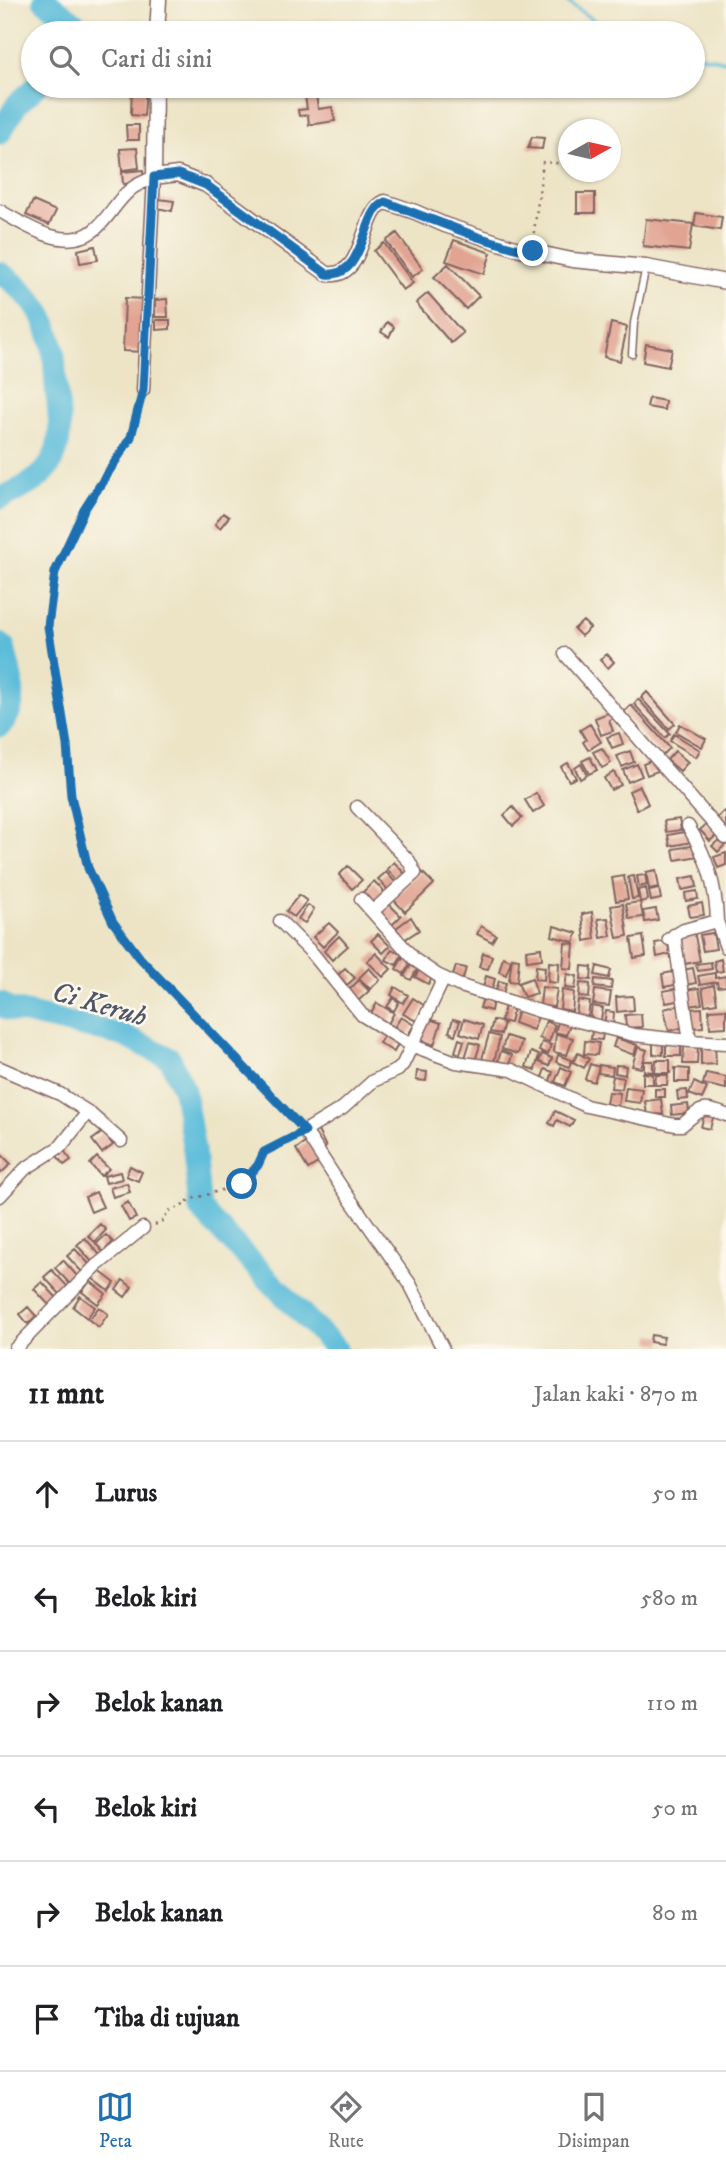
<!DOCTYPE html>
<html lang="id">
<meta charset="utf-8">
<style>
body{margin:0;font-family:"IM FELL DW Pica",serif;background:#f2f2f2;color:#202124}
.compass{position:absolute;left:558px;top:119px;width:63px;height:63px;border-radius:50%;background:#fff;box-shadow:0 2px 5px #0004;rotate:82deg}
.stop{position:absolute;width:21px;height:21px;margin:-16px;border:5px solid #1f6fb2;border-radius:50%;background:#fff}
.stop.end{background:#1f6fb2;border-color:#fff;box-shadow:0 2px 7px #0008}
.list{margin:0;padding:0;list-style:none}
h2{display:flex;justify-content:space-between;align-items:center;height:91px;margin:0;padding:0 28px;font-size:30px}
h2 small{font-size:23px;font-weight:400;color:#757577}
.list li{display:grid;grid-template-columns:46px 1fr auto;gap:21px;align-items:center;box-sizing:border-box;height:105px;padding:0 28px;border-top:2px solid #e0e0e0}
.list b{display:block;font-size:26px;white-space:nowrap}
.list em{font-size:23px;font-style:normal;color:#757577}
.icon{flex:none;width:38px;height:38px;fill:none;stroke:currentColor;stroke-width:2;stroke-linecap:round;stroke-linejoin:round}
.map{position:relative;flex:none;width:726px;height:1349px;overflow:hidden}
.search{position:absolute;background:#fff;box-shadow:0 2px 5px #0004;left:21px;right:21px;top:21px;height:77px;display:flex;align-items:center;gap:18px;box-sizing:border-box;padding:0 24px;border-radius:38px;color:#757577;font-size:26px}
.sheet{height:721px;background:#fff}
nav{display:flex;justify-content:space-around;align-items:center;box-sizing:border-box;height:98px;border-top:2px solid #e0e0e0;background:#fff;font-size:19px;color:#757577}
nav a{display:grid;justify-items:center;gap:4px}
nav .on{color:#1f6fb2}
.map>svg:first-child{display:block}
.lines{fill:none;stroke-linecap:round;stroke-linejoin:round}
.stream{stroke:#5abcd9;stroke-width:3.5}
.river{stroke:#5abcd9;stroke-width:23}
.building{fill:#e1a392}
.service-casing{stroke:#836461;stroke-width:9}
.minor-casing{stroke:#836461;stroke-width:15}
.tertiary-casing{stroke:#836461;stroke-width:17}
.path{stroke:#836461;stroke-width:2.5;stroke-dasharray:2 5;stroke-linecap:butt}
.service{stroke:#fff;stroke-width:6}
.minor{stroke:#fff;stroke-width:12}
.tertiary{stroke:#fff;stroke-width:14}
.route{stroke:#1f6fb2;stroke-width:9}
.labels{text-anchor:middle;stroke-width:5;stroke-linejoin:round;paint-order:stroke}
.water-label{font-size:28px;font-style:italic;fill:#505668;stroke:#fbf7ec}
</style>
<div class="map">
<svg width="726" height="1349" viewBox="0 0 726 1349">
<rect width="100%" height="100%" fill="#fbf7ec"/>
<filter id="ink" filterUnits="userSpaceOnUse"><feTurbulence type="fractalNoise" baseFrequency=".0143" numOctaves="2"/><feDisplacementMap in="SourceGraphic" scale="14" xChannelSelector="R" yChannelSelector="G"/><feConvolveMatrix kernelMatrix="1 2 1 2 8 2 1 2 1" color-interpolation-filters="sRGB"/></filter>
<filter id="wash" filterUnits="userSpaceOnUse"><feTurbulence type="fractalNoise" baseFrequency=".00686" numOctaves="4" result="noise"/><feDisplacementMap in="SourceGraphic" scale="28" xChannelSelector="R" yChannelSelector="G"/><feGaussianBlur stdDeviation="1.57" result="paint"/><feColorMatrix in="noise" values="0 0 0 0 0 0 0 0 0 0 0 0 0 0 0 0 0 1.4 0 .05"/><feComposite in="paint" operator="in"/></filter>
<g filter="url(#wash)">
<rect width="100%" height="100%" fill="#ede4c6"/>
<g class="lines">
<!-- stream -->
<path class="stream" d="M565,0L612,33
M693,54L726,61"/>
<!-- river -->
<path class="river" d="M44,0L74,22L77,33
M0,133L17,104L37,86
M0,273C18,284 38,304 46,324C56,348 54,364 56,387C59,414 65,442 49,466C38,482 17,491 0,498
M0,644L4,648C10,674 22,703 0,726
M0,1003L8,1009L122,1035L170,1058L184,1091L194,1150L200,1209L336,1349"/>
</g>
<g id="blocks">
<!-- building -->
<path class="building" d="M132,86H146L144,116L131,115Z
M316,94L318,109L332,107L335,121L309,125L308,115L299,116L298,110L307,109L305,96Z
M126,125H139V140H127Z
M532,137L544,138L542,149L528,148Z
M137,148L139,168L122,170L120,149Z
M143,170L144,182L123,184L122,172Z
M577,193H595V213H577Z
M159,199L174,201L172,211L157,208Z
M33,201L56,211L49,225L26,215Z
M696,213L722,217L720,230L694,226Z
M646,219L693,224L689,251L643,246Z
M397,233L423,269L412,277L386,241Z
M454,240L491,253L484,274L446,261Z
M384,243L413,283L403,290L374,251Z
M95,246L98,260L80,263L78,250Z
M448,264L479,296L466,309L434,277Z
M428,293L463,333L451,343L416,303Z
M125,298L147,299L144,352L123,351Z
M167,299L168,317H155V300Z
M156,320H170V329L156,330Z
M387,322L394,327L389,337L381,332Z
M611,323L627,327L620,361L604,357Z
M646,344L672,349L668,367L643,362Z
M649,398L665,401L664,410L647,407Z
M223,513L229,517L220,528L215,524Z
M583,621L590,628L581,636L574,629Z
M607,654L614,662L608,668L600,660Z
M647,692L675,724L669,729L641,698Z
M638,699L670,734L665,738L634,704Z
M631,705L670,748L662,756L623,713Z
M613,711L616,717L609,720L613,731L601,735L595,718Z
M590,724L601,742L588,750L583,742L586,740L580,730Z
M680,724L706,739L702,747L676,732Z
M619,733L623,744L612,748L607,737Z
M674,734L700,750L696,757L670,741Z
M602,748L611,763L602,768L593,752Z
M630,751L634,762L622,767L617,756Z
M675,751L688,762L680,771L667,760Z
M590,757L597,770L589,774L582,761Z
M653,760L658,771L647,775L643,764Z
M568,763L576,778L569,781L561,767Z
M581,764L587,775L580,779L575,768Z
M637,764L642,776L628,782L623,770Z
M614,772L621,785L611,790L604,778Z
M640,786L648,804L637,810L629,791Z
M536,793L544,806L533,813L525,800Z
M513,807L522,818L513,826L504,815Z
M724,811L726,813V830L716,819Z
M679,819L681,830L666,832L664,821Z
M707,824L717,835L710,841L700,830Z
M690,831L692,842L670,846L668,835Z
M720,839L725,845L718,852L712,846Z
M697,845L699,856L675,860L673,849Z
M726,853V865L718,868L714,857Z
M394,862L406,875L399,882L387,869Z
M348,866L362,880L352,889L339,875Z
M656,870L659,887L649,889L646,872Z
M421,871L434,884L405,912L393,899Z
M386,872L396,883L388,890L378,879Z
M645,875L647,885L639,887L637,876Z
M624,876L628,899L616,901L612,878Z
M634,876L638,898L632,899L628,877Z
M695,876L697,887L682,890L680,879Z
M374,881L385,893L374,904L363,892Z
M646,888L648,900L640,902L638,890Z
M659,889L661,899L651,901L649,891Z
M697,891L698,899L686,901L685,893Z
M299,895L307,901L294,917L286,911Z
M640,902L643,917L629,919L626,904Z
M702,903L704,915L690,917L688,906Z
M389,904L401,916L392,925L380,912Z
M623,904L628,936L617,938L611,906Z
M308,905L314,909L305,923L298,919Z
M656,909L658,920L645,922L643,911Z
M592,912L595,939L585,941L582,914Z
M411,917L419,930L404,940L396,928Z
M608,918L611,936L601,938L598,919Z
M329,923L338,932L323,947L313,937Z
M481,926L496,935L492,942L477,934Z
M554,926L577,933L574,942L552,936Z
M694,931L700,961L685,964L680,933Z
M713,933L716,949L703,951L700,935Z
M378,934L390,946L383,953L371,941Z
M339,936L348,946L332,960L324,951Z
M643,936L646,956L634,958L631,938Z
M667,941L670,954L657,957L655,943Z
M565,943L574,944L572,969L563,968Z
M541,948L542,959L527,961L526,950Z
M392,949L402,955L396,965L386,960Z
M376,953L391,969L383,977L367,961Z
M483,953L492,956L488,969L479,967Z
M403,957L411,962L404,974L396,969Z
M503,957L511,960L506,975L499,972Z
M512,958L519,959L517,982L509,981Z
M721,959L723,971L716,972L714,961Z
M413,962L419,966L411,980L404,976Z
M549,962L559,963L558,983L548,982Z
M711,962L712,969L698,971L696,964Z
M456,966L466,968L462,982L452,979Z
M536,966L545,967L544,980L535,979Z
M582,966L592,967L591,980L581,979Z
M597,966L611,970L609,978L595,975Z
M421,967L434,975L428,984L415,977Z
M345,968L355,978L347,985L338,975Z
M369,968L380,980L370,989L359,978Z
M693,968L696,983L686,985L683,970Z
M678,971L680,984L664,987L662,974Z
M715,973V978L726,976V986L718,987L717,982L700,985L698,976Z
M567,974L577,976L575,989L565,988Z
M486,976L495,979L491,993L482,991Z
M532,978L537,993L524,997L518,983Z
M595,979L612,981L611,989L594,987Z
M359,980L369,991L358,1001L348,991Z
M499,981L506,983L502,998L494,996Z
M580,983L590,984L589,998L579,997Z
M714,985L717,1003L705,1005L702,988Z
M395,987L408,995L403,1003L391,995Z
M542,987L557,989L554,1007L540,1006Z
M680,988L682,1000L666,1003L663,991Z
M699,988L702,1004L688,1006L685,990Z
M562,990L574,992L572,1011L560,1009Z
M595,990L611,992L609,1006L593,1004Z
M633,996L634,1010L617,1012L616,997Z
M393,998L399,1002L394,1011L387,1007Z
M413,998L425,1006L416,1021L403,1014Z
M483,998L493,1000L491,1011L480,1008Z
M578,1000L590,1002L588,1017L576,1016Z
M506,1002L514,1004L510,1023L501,1021Z
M377,1003L394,1013L388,1024L371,1014Z
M680,1005L685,1027L669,1031L664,1009Z
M592,1006L603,1008L601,1020L590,1019Z
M519,1007L539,1014L533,1030L514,1023Z
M702,1008L703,1027L692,1028L691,1009Z
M726,1009V1027L710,1028L709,1010Z
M606,1011L614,1012L613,1026L604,1025Z
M641,1014L642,1027L626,1028L625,1015Z
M401,1017L414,1025L405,1040L392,1031Z
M426,1018L441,1023L434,1045L419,1039Z
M453,1019L460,1021L455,1035L449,1032Z
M464,1019L483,1025L479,1039L460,1033Z
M493,1020L504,1023L501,1034L490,1032Z
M559,1020L570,1024L566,1035L555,1032Z
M546,1021L555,1025L549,1042L539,1038Z
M592,1030L603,1032L602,1040L591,1039Z
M386,1032L400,1040L394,1052L379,1043Z
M489,1034L500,1037L494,1062L482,1059Z
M556,1034L573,1038L567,1055L554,1052Z
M506,1036L522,1041L518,1054L502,1049Z
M616,1038L637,1045L634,1055L613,1047Z
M459,1039L464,1041L460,1054L455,1052Z
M585,1041L599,1043L597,1055L584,1054Z
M470,1042L480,1045L475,1061L465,1058Z
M542,1042L551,1045L548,1054L539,1051Z
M653,1042H663V1055L653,1054Z
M715,1044L716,1064L701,1065V1045Z
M666,1045H681V1056H666Z
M684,1045L698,1046L697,1064H683Z
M638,1047L647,1050L641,1068L632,1066Z
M501,1051L512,1055L509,1065L498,1061Z
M531,1052L539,1055L535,1070L526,1067Z
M578,1053L589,1059L584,1068L573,1062Z
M542,1054L552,1058L549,1066L539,1062Z
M558,1055L572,1060L569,1067L556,1062Z
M656,1060H670V1073H655Z
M644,1061H653V1072L644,1071Z
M590,1064L599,1067L594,1082L585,1079Z
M599,1065L613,1067L612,1075L598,1073Z
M616,1065L626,1066L625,1075L615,1073Z
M561,1067L571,1072L565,1086L555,1082Z
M675,1068L689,1069V1082H675Z
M545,1069L553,1072L548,1086L540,1083Z
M417,1071L427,1072L426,1081L416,1080Z
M643,1073L653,1074V1084H643Z
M706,1073L726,1077V1089L703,1084Z
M656,1075H668L667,1085H655Z
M613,1076L624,1078L622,1089L611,1088Z
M694,1082L707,1088L702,1099L689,1094Z
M626,1087L642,1089L640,1103L624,1101Z
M655,1089H665V1097H655Z
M687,1090L688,1099L678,1100L677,1091Z
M608,1092L620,1093L618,1106L606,1104Z
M661,1099L663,1114L647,1115L645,1101Z
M688,1104L689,1113L672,1115L671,1106Z
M555,1111L574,1120L570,1127L557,1120L554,1126L549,1123Z
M705,1112L714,1114L710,1129L701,1127Z
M317,1129L326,1147L320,1150L311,1132Z
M103,1132L113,1145L102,1153L92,1140Z
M308,1141L321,1161L308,1169L296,1149Z
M62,1148L71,1160L64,1165L55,1153Z
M0,1153L11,1164L0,1174Z
M97,1157L109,1169L101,1176L90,1164Z
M130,1166L142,1172L138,1181L126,1176Z
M120,1172L122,1179L106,1183L104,1176Z
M127,1183L130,1192L113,1197L110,1188Z
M96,1192L103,1207L91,1212L85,1197Z
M128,1202L136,1218L129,1221L121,1206Z
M100,1224L106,1230L95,1242L88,1236Z
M106,1235L113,1242L103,1252L96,1244Z
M85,1238L100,1255L92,1262L77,1245Z
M75,1249L91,1266L83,1273L67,1256Z
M63,1260L78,1277L70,1284L55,1268Z
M52,1270L68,1287L60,1294L44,1277Z
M98,1270L115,1283L109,1291L92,1278Z
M123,1280L132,1287L125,1297L116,1290Z
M90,1281L106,1294L98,1304L82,1292Z
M42,1282L58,1299L50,1306L34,1289Z
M80,1296L95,1307L87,1318L73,1307Z
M28,1307L36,1316L28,1324L20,1314Z
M99,1307L108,1314L99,1327L89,1320Z
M651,1335L664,1337L662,1344L650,1342Z"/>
</g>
</g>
<g filter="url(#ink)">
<use href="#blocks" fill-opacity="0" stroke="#836461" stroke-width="2"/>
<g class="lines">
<!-- service casing -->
<g class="service-casing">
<path id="service" d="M632,354L634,323L646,267"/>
</g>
<!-- minor casing -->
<g class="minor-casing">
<path id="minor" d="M0,211C25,225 64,252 93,231C107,221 116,201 130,190C136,184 147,181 154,177L143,390
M565,654L726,838
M357,807L409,861L415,873L373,911
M688,826C707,857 716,885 717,921
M361,899L415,960L437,975L458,985L542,1012L634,1035L690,1041
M280,921L313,954L362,1015L411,1045L456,1062L512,1070L586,1106L675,1125H682C701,1110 700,1105 726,1115
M674,935L690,1041L726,1043
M669,939L684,930L717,921L726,947
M0,1068L60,1094L88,1112L121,1141
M0,1196L25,1169L61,1146L88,1112
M15,1349L96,1266L143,1228
M443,1349L410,1284L340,1185L305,1131L343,1108L373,1081L398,1070L403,1064L444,978"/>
</g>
<!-- tertiary casing -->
<g class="tertiary-casing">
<path id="tertiary" d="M157,33L159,0
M155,86L154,177L178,174L206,185L327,274C367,279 360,211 385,202L415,212L445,225L515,248L572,260L646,267L726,282"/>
</g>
<!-- path -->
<path class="path" d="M533,240L543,162L568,164
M141,400L131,437L84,510L55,572L48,626L67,745L71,796L88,868L113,922L140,958L298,1123
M155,1225L164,1220L168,1211L182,1206L189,1200L242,1184L258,1165L264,1152L296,1136"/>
<!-- service -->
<use href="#service" class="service"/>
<!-- minor -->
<use href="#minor" class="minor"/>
<!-- tertiary -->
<use href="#tertiary" class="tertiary"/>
</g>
</g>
<g class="lines" filter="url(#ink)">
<!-- route -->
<path class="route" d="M242,1184L258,1165L264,1152L305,1131L140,958L113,922L88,868L71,796L67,745L48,626L55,572L84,510L131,437L143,390L154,177L178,174L206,185L327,274C366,278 362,210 385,202L478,237L515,248L533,251"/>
</g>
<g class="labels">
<!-- water labels -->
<g class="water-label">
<text transform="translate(100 1003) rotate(16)" y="10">Ci Keruh</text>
</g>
</g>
</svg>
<svg class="compass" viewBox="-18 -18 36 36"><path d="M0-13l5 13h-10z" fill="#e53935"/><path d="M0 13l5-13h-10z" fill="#757577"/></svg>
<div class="stop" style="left:242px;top:1184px"></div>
<div class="stop end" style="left:533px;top:251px"></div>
<div class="search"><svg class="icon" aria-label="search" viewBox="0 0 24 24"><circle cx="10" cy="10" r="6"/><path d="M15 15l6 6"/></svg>Cari di sini</div>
</div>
<section class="sheet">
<h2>11 mnt<small>Jalan kaki · 870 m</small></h2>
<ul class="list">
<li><svg class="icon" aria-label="ahead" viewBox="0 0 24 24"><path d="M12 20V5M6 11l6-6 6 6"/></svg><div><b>Lurus</b></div><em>50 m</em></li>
<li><svg class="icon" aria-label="left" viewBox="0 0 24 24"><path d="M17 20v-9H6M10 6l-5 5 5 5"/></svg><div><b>Belok kiri</b></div><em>580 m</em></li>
<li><svg class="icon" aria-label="right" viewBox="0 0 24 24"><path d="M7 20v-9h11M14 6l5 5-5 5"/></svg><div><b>Belok kanan</b></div><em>110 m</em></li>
<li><svg class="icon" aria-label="left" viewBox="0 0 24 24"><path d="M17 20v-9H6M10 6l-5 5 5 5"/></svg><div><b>Belok kiri</b></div><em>50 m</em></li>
<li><svg class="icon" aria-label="right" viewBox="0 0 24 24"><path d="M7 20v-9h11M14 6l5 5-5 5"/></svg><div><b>Belok kanan</b></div><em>80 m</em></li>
<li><svg class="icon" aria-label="arrive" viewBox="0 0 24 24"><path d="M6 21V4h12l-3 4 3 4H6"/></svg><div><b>Tiba di tujuan</b></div></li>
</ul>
</section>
<nav>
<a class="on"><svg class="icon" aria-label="map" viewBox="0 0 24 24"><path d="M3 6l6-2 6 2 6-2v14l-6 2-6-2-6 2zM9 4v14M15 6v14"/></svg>Peta</a>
<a><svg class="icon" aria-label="directions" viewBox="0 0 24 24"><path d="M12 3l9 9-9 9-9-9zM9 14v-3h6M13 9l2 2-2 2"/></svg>Rute</a>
<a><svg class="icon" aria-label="saved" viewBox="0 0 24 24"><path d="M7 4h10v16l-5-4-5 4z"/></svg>Disimpan</a>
</nav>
